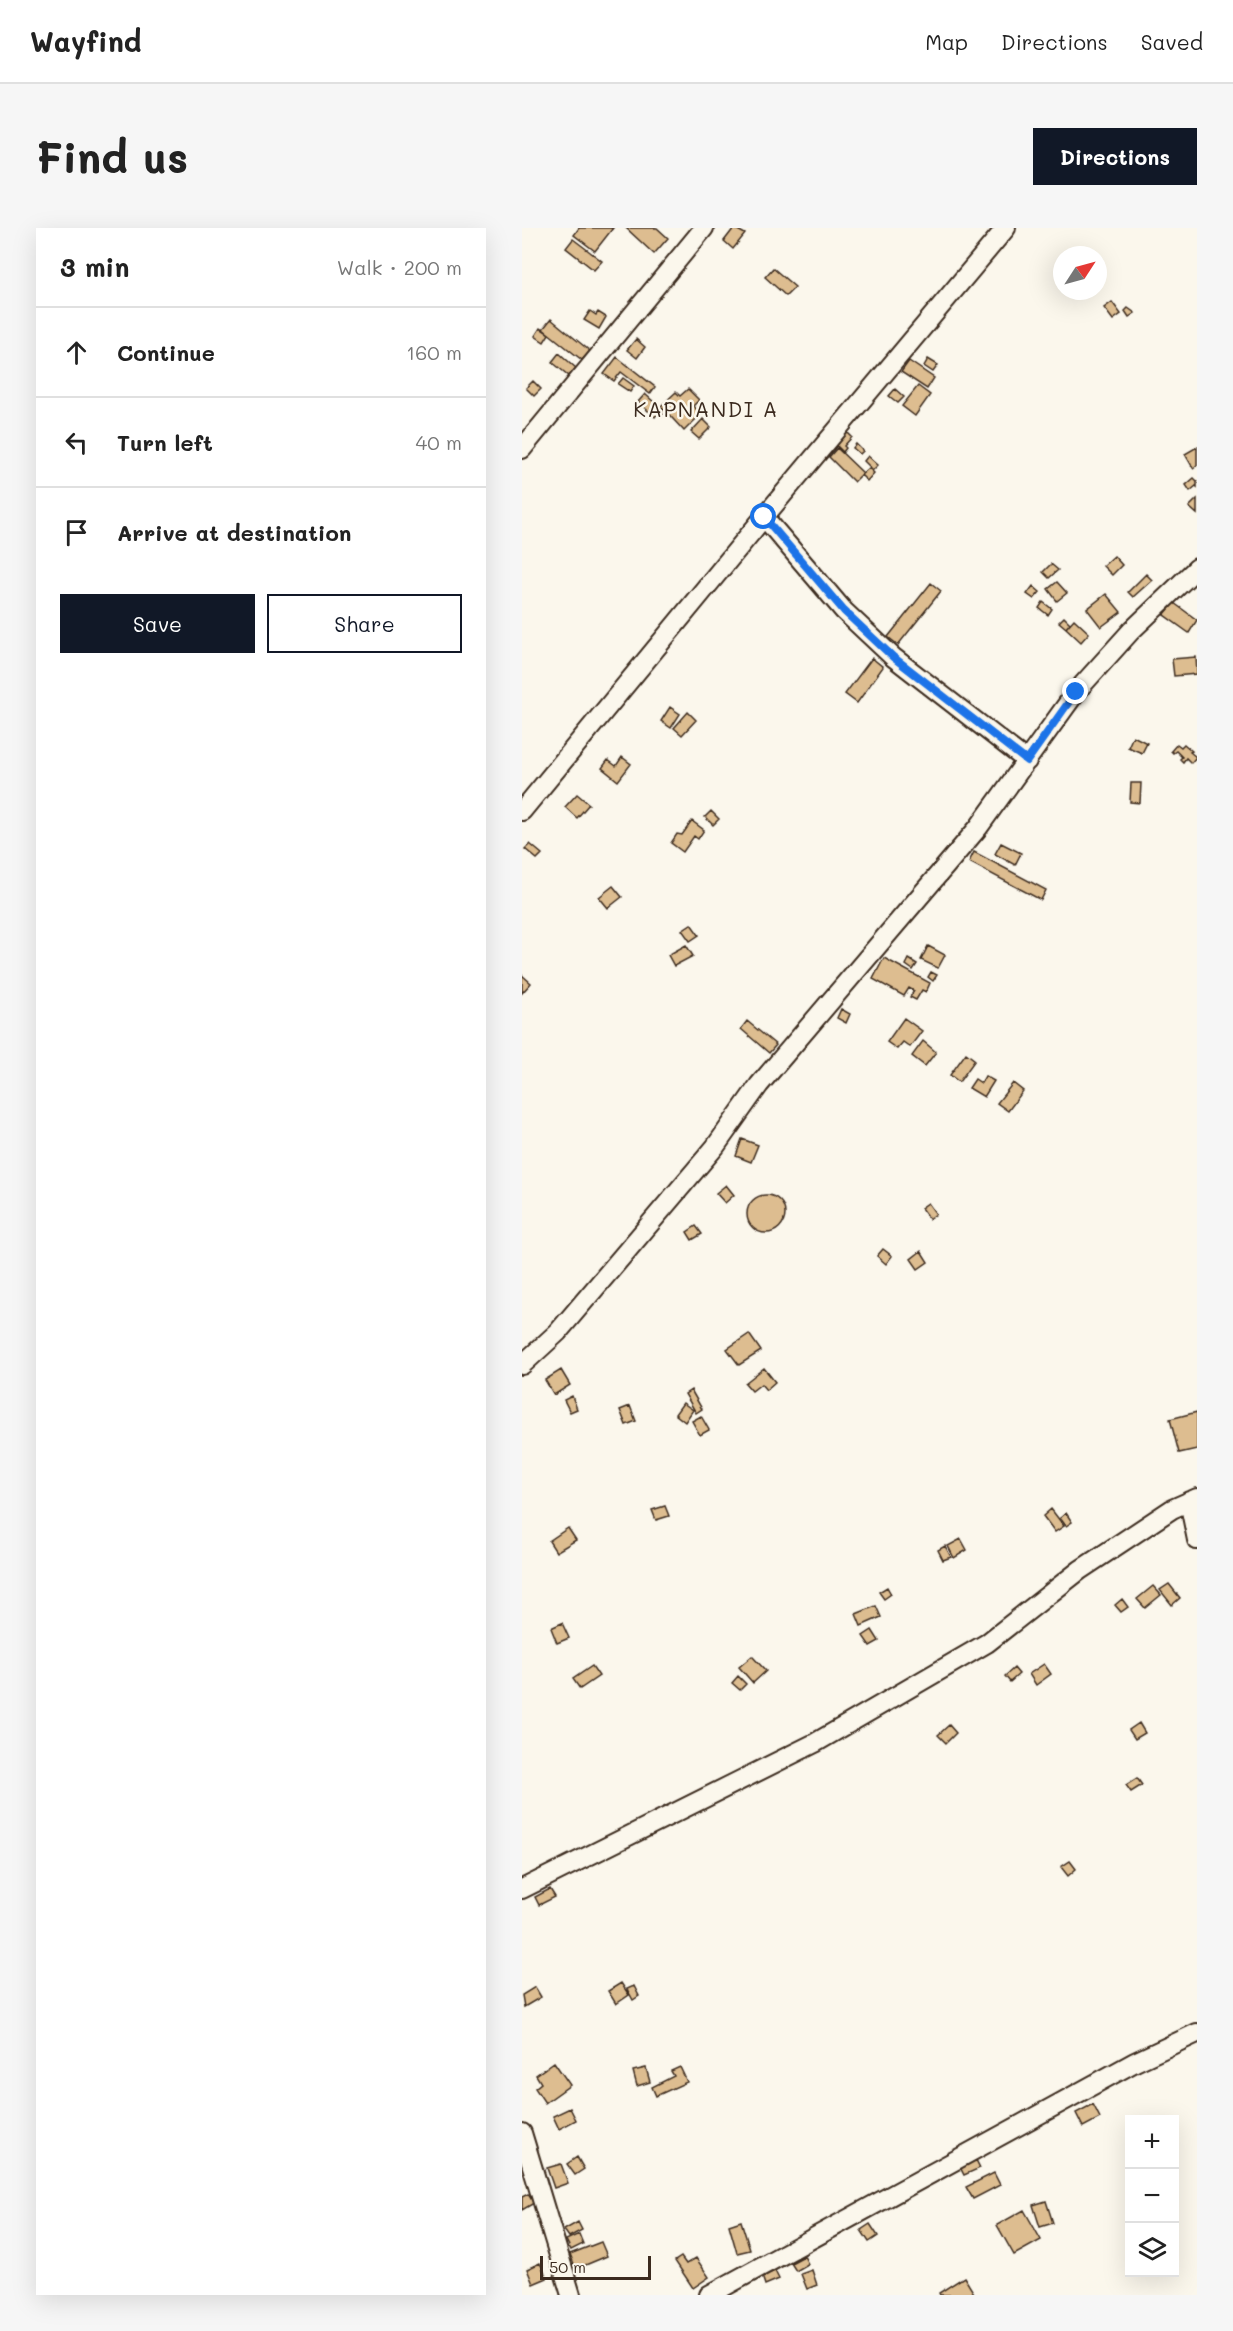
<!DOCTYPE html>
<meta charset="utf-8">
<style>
body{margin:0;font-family:Mali,sans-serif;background:#f6f6f6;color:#222}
.controls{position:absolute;right:18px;bottom:18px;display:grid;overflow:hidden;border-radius:0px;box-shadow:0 6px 24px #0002}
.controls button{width:54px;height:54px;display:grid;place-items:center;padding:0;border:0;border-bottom:2px solid #e0e0e0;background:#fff;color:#222;font:30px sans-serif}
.compass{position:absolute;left:531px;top:18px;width:54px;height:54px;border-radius:50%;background:#fff;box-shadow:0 6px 24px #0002;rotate:54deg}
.scale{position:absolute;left:18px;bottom:15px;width:111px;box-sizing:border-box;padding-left:6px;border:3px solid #3b2a1e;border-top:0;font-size:16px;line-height:21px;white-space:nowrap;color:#3b2a1e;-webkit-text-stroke:4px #fbf7ec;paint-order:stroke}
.stop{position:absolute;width:18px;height:18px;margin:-14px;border:4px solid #1a73e8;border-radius:50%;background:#fff}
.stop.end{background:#1a73e8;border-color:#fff;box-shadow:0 2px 6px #0008}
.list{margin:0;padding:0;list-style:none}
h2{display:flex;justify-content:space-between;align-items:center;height:78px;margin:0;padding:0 24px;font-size:26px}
h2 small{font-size:20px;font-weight:400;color:#767676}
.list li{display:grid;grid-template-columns:39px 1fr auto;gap:18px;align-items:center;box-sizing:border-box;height:90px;padding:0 24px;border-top:2px solid #e0e0e0}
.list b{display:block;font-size:22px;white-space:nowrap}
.list em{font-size:20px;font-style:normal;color:#767676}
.actions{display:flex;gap:12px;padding:18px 24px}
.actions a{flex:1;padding:14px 0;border:2px solid #111827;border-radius:0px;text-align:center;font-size:21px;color:#111827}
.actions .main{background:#111827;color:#fff}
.icon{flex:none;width:33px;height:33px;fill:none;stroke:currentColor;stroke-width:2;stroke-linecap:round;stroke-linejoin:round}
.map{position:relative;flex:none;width:675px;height:2067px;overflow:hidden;border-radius:0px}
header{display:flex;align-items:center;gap:36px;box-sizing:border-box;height:84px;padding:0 30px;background:#fff;border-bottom:2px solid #e0e0e0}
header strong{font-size:28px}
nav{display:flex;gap:33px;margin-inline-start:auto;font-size:21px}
.intro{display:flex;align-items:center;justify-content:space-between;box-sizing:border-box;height:144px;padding:0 36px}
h1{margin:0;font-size:42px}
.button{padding:15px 27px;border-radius:0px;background:#111827;color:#fff;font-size:21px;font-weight:700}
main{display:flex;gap:36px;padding:0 36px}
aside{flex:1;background:#fff;border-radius:0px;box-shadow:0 6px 24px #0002}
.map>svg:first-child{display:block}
.building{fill:#ddbd90;stroke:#3b2a1e;stroke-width:1.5}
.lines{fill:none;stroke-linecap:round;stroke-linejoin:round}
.minor-casing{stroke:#3b2a1e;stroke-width:22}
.minor{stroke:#fbf7ec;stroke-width:18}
.route{stroke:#1a73e8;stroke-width:8}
.labels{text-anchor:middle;stroke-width:5;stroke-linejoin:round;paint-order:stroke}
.quarter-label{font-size:21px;letter-spacing:1.5px;fill:#3b2a1e;stroke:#fbf7ec}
</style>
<header>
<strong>Wayfind</strong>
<nav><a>Map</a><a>Directions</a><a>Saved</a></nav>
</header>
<div class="intro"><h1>Find us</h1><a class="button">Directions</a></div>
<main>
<aside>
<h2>3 min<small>Walk · 200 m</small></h2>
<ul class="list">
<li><svg class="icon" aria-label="ahead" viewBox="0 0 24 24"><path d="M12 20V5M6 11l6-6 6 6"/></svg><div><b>Continue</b></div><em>160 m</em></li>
<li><svg class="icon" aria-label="left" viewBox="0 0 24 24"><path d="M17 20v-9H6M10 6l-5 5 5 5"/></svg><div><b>Turn left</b></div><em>40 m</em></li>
<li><svg class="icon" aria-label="arrive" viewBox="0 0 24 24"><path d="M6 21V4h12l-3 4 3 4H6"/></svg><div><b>Arrive at destination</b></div></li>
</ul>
<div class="actions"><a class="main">Save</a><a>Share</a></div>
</aside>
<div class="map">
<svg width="675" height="2067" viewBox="0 0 675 2067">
<rect width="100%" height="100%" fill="#fbf7ec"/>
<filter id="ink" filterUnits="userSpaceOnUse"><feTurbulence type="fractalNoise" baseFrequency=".0167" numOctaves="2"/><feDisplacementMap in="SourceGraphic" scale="12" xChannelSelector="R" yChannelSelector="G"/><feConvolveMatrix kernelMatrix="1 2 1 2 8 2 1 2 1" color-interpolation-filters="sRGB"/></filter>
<g filter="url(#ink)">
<!-- building -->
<path class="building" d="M57,0H91L73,23L52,7Z
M104,0H135L146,10L132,26Z
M212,0L223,6L211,21L202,13Z
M51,11L80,33L72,42L44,20Z
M251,40L273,59L264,68L243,49Z
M590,74L599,86L591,92L582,80Z
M606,80L613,85L607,89L603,83Z
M68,83L74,87L76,84L84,89L77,101L62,92Z
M29,91L68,123L60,132L21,101Z
M18,100L27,106L22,114L13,108Z
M114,111L123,119L115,130L105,122Z
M37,125L54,140L47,148L30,134Z
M95,129L133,159L128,166L99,144L92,153L82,146Z
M406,131L416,137L411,144L402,138Z
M387,133L412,150L405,161L379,144Z
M101,150L112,158L108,164L96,156Z
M11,153L19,161L12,168L4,160Z
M396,158L408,167L393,188L380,178Z
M166,161L177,172L171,178L179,186L162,203L139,178L154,164L158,168Z
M373,161L382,169L376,175L367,168Z
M123,166L143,184L140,188L136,185L133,189L116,174Z
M181,191L189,199L177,211L169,204Z
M325,204L330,209L322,218L324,220L321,224L313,216Z
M334,216L341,223L338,226L331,220Z
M675,219V237L671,240L663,226Z
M315,220L341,245L332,254L307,229Z
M346,228L356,237L351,242L342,233Z
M347,240L352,245L345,253L339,247Z
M672,250L675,253V259L674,258L668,263L664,257Z
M675,271V286L667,279Z
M592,328L600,337L590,347L581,338Z
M529,336L536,342L527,350L521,344Z
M624,346L630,352L611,369L606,364Z
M535,354L545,365L535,373L526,361Z
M409,355L419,363L376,417L366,409Z
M511,358L518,364L512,371L505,366Z
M584,366L599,384L579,399L565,381Z
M521,374L530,381L526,387L517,380Z
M652,375L675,392L667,405L642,387Z
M542,389L548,395L544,400L537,394Z
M552,391L567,405L559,414L544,400Z
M674,429L675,446L652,448L650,431Z
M350,430L361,439L335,475L323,466Z
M148,479L158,486L149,500L139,493Z
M166,484L174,492L160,507L152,500Z
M611,508L625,515L620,525L606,519Z
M655,516L659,519L662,516L670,523L668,524L674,529L669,535L664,530L661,534L658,531L660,529L654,523L651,525L649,523Z
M100,529L109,536L96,553L80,540L86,532L94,538Z
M609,555H619L618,575L608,574Z
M55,566L67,576L55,590L43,579Z
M189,583L197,591L191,597L183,589Z
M170,593L182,602L176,611L172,608L161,624L149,615L155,606L160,607Z
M479,615L499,625L493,637L473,626Z
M8,616L20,626L15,631L3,621Z
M452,624L524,662L519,672L447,634Z
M91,658L100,669L86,680L77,669Z
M169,696L177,707L168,713L160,702Z
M164,717L171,728L152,738L146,727Z
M406,718L423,727L416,740L399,732Z
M362,730L408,755L404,764L400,762L394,772L388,769L392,763L387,760L382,768L351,751Z
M387,731L395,736L391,742L384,737Z
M409,744L415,747L411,753L406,749Z
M0,747L9,755L0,765Z
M319,781L328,786L324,795L315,790Z
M382,790L400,803L388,819L381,814L375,821L365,814Z
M225,793L254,817L247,825L219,801Z
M401,813L414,824L403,838L390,828Z
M444,825L453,832L437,854L428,847Z
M463,848L472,853L462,869L447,860L453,851L459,855Z
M491,855L501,863L486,883L475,875Z
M220,911L236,917L229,934L214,928Z
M204,957L212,967L203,975L194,965Z
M225 986a19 19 0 1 1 38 0a19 19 0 1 1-38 0Z
M406,975L414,986L407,991L399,980Z
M174,998L180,1006L170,1012L165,1004Z
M361,1021L370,1028L364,1036L355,1028Z
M399,1023L406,1034L396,1041L389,1031Z
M227,1106L239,1123L217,1137L205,1121Z
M242,1140L253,1154L244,1162L239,1156L230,1163L223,1155Z
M39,1142L48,1157L32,1167L23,1152Z
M169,1162L180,1181L174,1185L163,1166Z
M50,1168L55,1181L48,1184L42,1172Z
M161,1175L171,1182L163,1194L153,1186Z
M108,1178L114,1193L104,1197L98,1182Z
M675,1184V1221L657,1225L648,1191Z
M179,1188L187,1202L178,1207L170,1193Z
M143,1278L147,1288L134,1292L130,1282Z
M529,1281L542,1298L533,1304L521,1288Z
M544,1285L550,1294L544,1298L538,1290Z
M46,1300L54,1312L34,1324L27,1313Z
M439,1311L445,1322L432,1330L426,1318Z
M423,1318L429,1329L421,1332L416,1322Z
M647,1356L658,1370L650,1377L638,1362Z
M631,1358L639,1367L623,1380L615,1371Z
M365,1359L369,1366L362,1371L357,1364Z
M600,1371L606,1379L599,1384L593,1377Z
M354,1378L359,1389L339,1398L334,1386Z
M40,1395L47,1410L35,1415L29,1400Z
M350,1402L357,1413L348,1418L341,1408Z
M230,1428L244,1443L231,1455L217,1439Z
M522,1436L529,1446L514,1457L507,1446Z
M70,1438L77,1448L58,1461L51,1451Z
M492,1440L497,1446L488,1454L483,1448Z
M216,1448L224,1456L218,1462L210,1455Z
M617,1495L623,1505L613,1511L607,1502Z
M427,1497L434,1505L424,1515L416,1507Z
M615,1550L620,1557L609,1564L604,1557Z
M548,1633L554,1641L546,1648L539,1639Z
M28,1661L33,1669L17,1677L13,1669Z
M99,1755L107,1767L94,1776L86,1763Z
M112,1758L117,1768L111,1772L105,1761Z
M13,1759L19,1769L2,1779L0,1767Z
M32,1834L48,1857L23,1875L13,1860L19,1855L14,1847Z
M158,1839L165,1854L134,1868L130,1859L152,1848L149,1843Z
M124,1840L128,1854L115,1858L111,1843Z
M571,1876L578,1890L561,1899L554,1885Z
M48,1880L54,1892L37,1901L31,1888Z
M55,1929L62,1941L53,1947L45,1936Z
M454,1932L458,1940L442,1947L438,1939Z
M39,1936L46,1955L32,1960L25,1940Z
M472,1945L478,1957L451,1971L444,1959Z
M6,1966L12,1975L0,1982V1969Z
M524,1973L531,1995L518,1999L511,1977Z
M502,1982L519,2012L492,2027L475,1997Z
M219,1993L228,2022L215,2025L207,1997Z
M56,1994L60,2002L47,2009L42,2002Z
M348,1996L356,2008L347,2014L339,2002Z
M57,2006L61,2016L49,2022L44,2012Z
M79,2014L85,2028L54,2041L48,2026Z
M282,2028L286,2036L274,2043L269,2035Z
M159,2029L164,2036L174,2030L187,2049L171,2060L153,2033Z
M18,2035L25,2050L11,2056L5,2041Z
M290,2042L295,2057L285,2061L279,2046Z
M253,2043L257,2051L243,2057L240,2048Z
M442,2049L453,2067H418L417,2065Z"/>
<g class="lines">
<!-- minor casing -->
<g class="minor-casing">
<path id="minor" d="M0,221L182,0
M242,289L322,383L371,429L505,533
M0,583L242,289L484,0
M0,1137L36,1104L193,919L237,857L456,600L554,464L609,403L675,340
M667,1273L675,1312
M0,1661L293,1515L465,1415L558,1342L650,1281L675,1270
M0,1905L49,2067
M187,2067L613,1834L675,1805"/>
</g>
<!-- minor -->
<use href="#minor" class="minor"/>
</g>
</g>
<g class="lines" filter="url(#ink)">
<!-- route -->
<path class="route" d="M242,289L322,383L371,429L505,533L554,464"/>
</g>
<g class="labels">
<!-- quarter labels -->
<g class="quarter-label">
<text x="184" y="189">KAPNANDI A</text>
</g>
</g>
</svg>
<div class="controls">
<button>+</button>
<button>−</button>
<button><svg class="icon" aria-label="layers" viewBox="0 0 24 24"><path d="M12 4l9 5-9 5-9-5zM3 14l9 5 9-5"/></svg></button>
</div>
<svg class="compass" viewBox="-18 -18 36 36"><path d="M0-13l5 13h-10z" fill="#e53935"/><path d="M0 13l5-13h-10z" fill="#767676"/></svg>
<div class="scale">50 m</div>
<div class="stop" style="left:242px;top:289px"></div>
<div class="stop end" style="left:554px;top:464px"></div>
</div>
</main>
